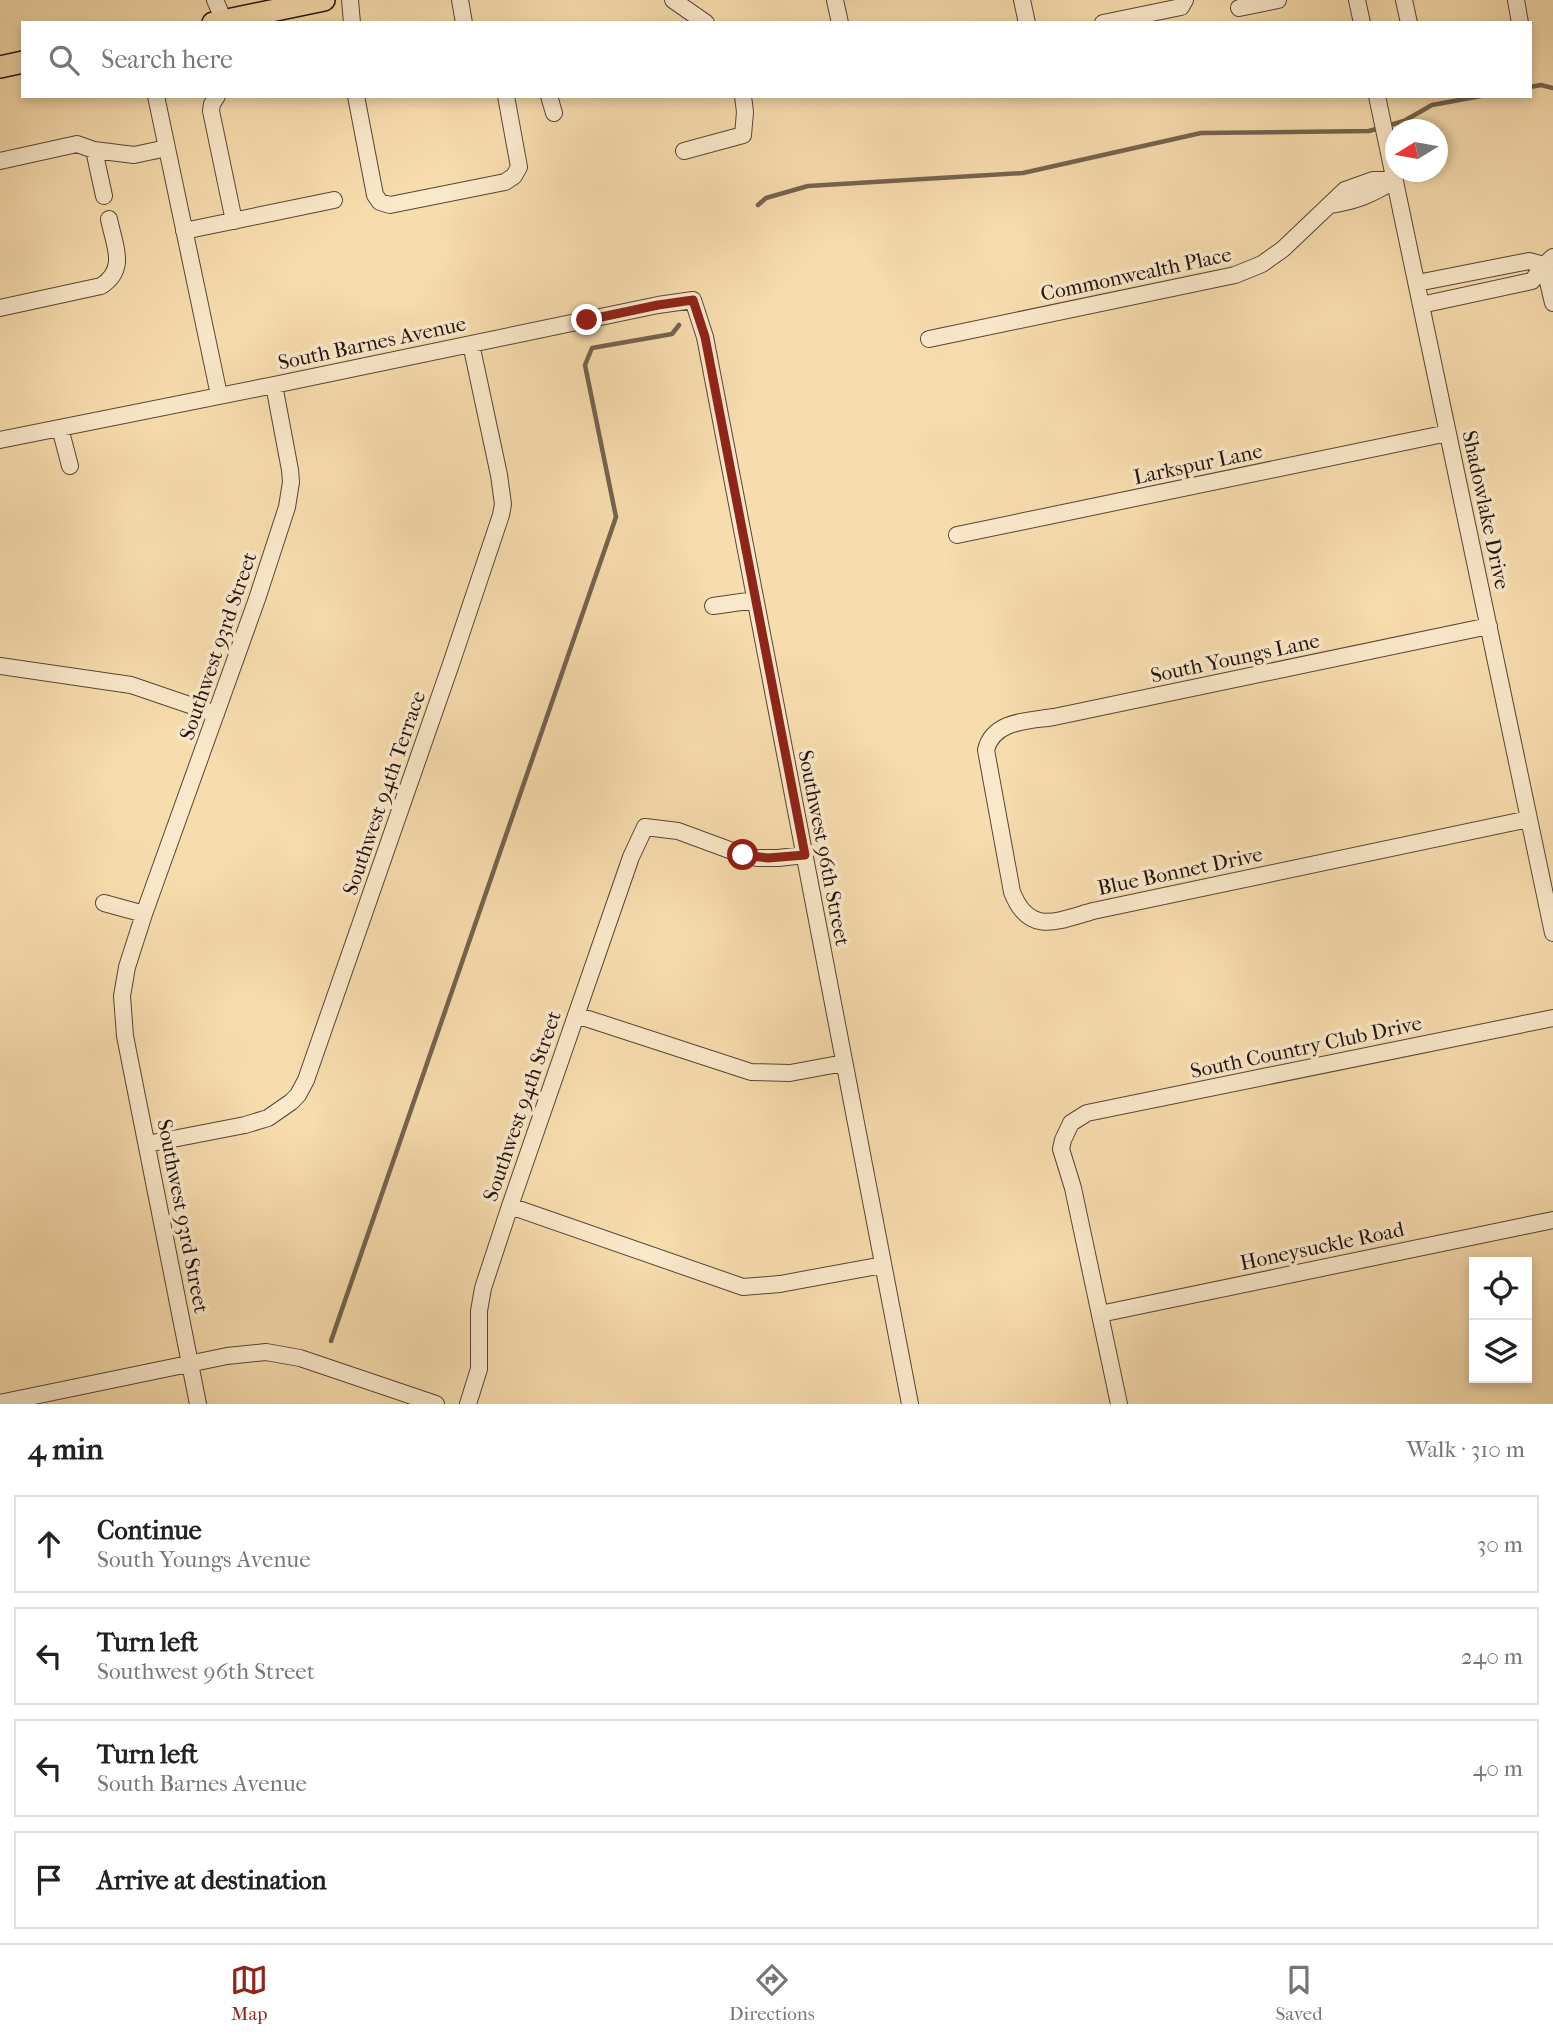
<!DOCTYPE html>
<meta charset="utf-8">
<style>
body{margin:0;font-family:"IM FELL French Canon",serif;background:#f6f6f6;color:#222}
.controls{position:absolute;right:21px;bottom:21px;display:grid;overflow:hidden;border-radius:0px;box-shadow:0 4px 10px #0003}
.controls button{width:63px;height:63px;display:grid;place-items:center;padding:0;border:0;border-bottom:2px solid #e0e0e0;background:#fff;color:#222;font:35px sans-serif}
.compass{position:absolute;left:1385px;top:119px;width:63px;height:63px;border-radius:50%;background:#fff;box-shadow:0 4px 10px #0003;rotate:259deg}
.stop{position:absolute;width:21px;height:21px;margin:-16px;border:5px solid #8f2418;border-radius:50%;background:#fff}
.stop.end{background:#8f2418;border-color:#fff;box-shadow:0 2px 7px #0008}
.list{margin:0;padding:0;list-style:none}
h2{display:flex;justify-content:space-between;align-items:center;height:91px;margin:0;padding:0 28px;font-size:30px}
h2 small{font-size:23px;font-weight:400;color:#767676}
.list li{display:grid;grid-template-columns:46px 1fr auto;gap:21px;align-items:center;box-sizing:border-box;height:98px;margin:0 14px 14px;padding:0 14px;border:2px solid #e0e0e0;border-radius:0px}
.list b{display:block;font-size:26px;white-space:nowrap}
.list p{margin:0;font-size:23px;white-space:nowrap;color:#767676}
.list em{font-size:23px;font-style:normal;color:#767676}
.icon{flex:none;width:38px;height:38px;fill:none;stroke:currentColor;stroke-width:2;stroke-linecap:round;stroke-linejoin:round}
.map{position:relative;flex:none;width:1553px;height:1404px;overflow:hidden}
.search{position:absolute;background:#fff;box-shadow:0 4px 10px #0003;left:21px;right:21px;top:21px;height:77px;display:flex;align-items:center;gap:18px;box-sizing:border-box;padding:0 24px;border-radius:0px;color:#767676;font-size:26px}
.sheet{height:539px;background:#fff}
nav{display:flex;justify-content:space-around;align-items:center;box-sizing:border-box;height:98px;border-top:2px solid #e0e0e0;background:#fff;font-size:19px;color:#767676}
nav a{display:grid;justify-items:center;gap:4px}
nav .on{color:#8f2418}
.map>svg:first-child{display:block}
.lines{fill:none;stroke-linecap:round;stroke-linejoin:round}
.stream{stroke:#75634d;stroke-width:4.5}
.minor-casing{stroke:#564535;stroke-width:18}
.major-casing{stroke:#20130d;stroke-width:24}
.minor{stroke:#fae8ca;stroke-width:16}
.major{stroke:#f7dcad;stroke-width:21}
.route{stroke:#8f2418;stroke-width:9}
.labels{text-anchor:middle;stroke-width:7;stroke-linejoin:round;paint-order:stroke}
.street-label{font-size:21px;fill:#20130d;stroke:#fae8ca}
</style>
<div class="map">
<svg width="1553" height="1404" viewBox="0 0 1553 1404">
<rect width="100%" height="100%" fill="#f7dcad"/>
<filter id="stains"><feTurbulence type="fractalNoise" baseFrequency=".00286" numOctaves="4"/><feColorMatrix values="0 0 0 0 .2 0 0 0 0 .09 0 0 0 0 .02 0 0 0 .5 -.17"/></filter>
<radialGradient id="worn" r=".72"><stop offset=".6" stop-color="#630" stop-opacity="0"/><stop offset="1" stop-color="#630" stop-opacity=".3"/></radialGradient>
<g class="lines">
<!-- stream -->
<path class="stream" d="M1530,87L1541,85L1553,88
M758,205L766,198L808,186L1023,173L1201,133L1369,131L1404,121L1432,105L1481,96
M331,1341L616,517L585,365L592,348L672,334L679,325"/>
<!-- minor casing -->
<g class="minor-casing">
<path id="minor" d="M215,0L225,23
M350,0L352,23
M460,0L464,23
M673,0L706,23
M835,0L840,23
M1022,0L1027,23
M1357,0L1362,23
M1404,0L1409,23
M1516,0L1520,23
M1239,8L1278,0
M1103,23L1181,7L1185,0
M156,96L219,395
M217,96L212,104L211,111L234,221
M356,96L375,195L380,202L390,205L505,182L514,176L519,167L506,96
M549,96L554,113
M1377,96L1553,933
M684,151L743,135L745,112L743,96
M0,161L77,144L94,150
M104,196L94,150L134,155L167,148
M1330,205C1356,201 1373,194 1395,180
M184,231L334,200
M1544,265L1553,303
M1417,283L1529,261L1544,265
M1421,305L1532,281L1544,265L1553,257
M0,308L101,286C128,269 114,245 109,219
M929,339L1235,275L1262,264L1283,249L1345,190L1373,180H1395
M60,428L70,466
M0,440L274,385L658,305L693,300L705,337L910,1404
M957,535L1448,433
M713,606L755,600
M1489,626L1054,717C1029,721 993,720 986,750L1012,892C1029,936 1058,921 1093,911L1529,819
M0,666L131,685L216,714
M104,903L144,914
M576,1015L751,1072L790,1073L844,1063
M147,1144L245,1125L268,1118L291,1102L298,1095L306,1080L451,664L501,515L503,504L499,475L471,344
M510,1206L743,1287L780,1284L883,1265
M1100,1314L1553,1220
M0,1403L227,1356L266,1352L300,1358L436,1404
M198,1404L125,1036L122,996L127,967L144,914L257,599L287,507L291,482L290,470L274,385
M468,1404L479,1369V1311L483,1288L510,1206L631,857L645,827L678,831L743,855L757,858H778L805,855
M1119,1404L1073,1188L1061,1149L1063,1140L1071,1123L1087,1113L1553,1018"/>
</g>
<!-- major casing -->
<g class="major-casing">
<path id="major" d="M213,23L324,0
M0,67L23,62"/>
</g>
<!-- minor -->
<use href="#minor" class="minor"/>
<!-- major -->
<use href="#major" class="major"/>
</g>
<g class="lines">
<!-- route -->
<path class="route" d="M587,320L658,305L693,300L705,337L805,855L768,858L743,855"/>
</g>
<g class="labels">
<!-- street labels -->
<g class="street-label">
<text transform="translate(1136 274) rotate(-12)" y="7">Commonwealth Place</text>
<text transform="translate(372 343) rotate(-12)" y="7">South Barnes Avenue</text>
<text transform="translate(1198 464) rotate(-12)" y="7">Larkspur Lane</text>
<text transform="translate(1486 510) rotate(78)" y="7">Shadowlake Drive</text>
<text transform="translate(218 646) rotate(-71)" y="7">Southwest 93rd Street</text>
<text transform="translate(1235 658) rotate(-12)" y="7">South Youngs Lane</text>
<text transform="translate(384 793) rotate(-71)" y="7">Southwest 94th Terrace</text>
<text transform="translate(824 848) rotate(79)" y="7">Southwest 96th Street</text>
<text transform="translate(1180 871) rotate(-12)" y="7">Blue Bonnet Drive</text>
<text transform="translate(1306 1047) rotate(-12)" y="7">South Country Club Drive</text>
<text transform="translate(522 1106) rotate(-71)" y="7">Southwest 94th Street</text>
<text transform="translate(183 1216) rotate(79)" y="7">Southwest 93rd Street</text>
<text transform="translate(1322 1246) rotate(-12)" y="7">Honeysuckle Road</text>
</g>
</g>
<rect width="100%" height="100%" filter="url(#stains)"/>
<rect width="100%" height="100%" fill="url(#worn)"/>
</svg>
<div class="controls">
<button><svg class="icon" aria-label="locate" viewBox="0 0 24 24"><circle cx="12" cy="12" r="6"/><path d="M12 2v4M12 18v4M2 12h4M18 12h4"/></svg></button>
<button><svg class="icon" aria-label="layers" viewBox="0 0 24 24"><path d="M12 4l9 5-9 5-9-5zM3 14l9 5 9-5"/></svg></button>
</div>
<svg class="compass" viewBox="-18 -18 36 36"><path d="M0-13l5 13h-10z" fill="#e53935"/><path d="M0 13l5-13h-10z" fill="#767676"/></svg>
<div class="stop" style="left:743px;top:855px"></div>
<div class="stop end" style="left:587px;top:320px"></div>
<div class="search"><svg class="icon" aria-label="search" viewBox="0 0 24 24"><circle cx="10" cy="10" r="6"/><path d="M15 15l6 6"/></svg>Search here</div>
</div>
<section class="sheet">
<h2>4 min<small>Walk · 310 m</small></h2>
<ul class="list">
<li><svg class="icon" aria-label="ahead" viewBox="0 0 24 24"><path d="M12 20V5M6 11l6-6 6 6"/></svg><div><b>Continue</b><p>South Youngs Avenue</p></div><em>30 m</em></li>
<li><svg class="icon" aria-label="left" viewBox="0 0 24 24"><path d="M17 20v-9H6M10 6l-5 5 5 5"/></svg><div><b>Turn left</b><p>Southwest 96th Street</p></div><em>240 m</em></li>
<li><svg class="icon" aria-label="left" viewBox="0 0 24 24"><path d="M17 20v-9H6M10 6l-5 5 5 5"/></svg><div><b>Turn left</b><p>South Barnes Avenue</p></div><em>40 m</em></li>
<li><svg class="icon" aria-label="arrive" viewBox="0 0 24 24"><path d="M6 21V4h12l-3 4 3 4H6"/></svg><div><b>Arrive at destination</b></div></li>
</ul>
</section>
<nav>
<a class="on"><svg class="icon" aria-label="map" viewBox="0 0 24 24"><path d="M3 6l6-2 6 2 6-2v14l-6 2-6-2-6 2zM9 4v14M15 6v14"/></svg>Map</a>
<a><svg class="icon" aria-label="directions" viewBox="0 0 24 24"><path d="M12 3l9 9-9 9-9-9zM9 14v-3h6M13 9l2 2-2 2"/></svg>Directions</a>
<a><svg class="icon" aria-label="saved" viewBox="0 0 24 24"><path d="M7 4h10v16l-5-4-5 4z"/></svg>Saved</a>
</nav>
